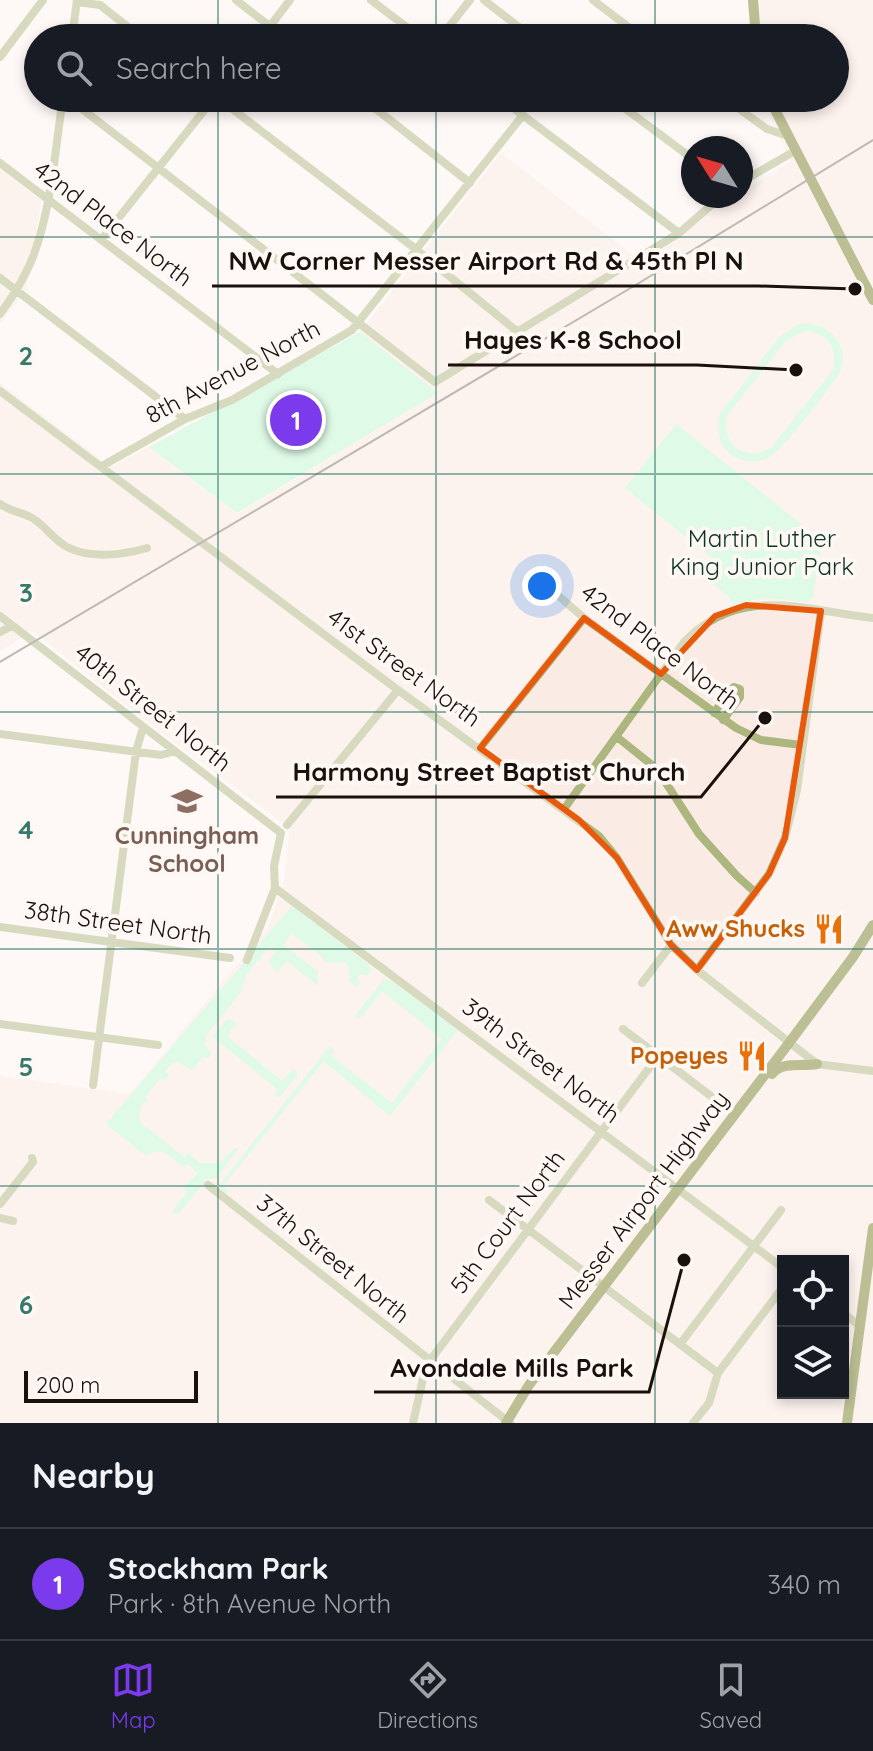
<!DOCTYPE html>
<meta charset="utf-8">
<style>
body{margin:0;font-family:Quicksand,sans-serif;background:#242831;color:#f1f3f6}
.controls{position:absolute;right:24px;bottom:24px;display:grid;overflow:hidden;border-radius:0px;box-shadow:0 4px 12px #0003}
.controls button{width:72px;height:72px;display:grid;place-items:center;padding:0;border:0;border-bottom:2px solid #363941;background:#171b24;color:#f1f3f6;font:40px sans-serif}
.compass{position:absolute;left:681px;top:136px;width:72px;height:72px;border-radius:50%;background:#171b24;box-shadow:0 4px 12px #0003;rotate:307deg}
.scale{position:absolute;left:24px;bottom:20px;width:174px;box-sizing:border-box;padding-left:8px;border:4px solid #1a110c;border-top:0;font-size:22px;line-height:28px;white-space:nowrap;color:#1a110c;-webkit-text-stroke:6px #fef8f5;paint-order:stroke}
.you{position:absolute;left:542px;top:586px;width:28px;height:28px;margin:-20px;border:6px solid #fff;border-radius:50%;background:#1a73e8;box-shadow:0 0 0 12px #1a73e833}
.badge{display:grid;place-items:center;width:52px;height:52px;border-radius:50%;background:#7c3aed;color:#fff;font-size:26px;font-weight:700}
.pin{position:absolute;translate:-50% -50%;border:4px solid #fff;box-shadow:0 2px 8px #0006}
.list{margin:0;padding:0;list-style:none}
h2{display:flex;justify-content:space-between;align-items:center;height:104px;margin:0;padding:0 32px;font-size:34px}
h2 small{font-size:26px;font-weight:400;color:#9ea1a6}
.list li{display:grid;grid-template-columns:52px 1fr auto;gap:24px;align-items:center;box-sizing:border-box;height:112px;padding:0 32px;border-top:2px solid #363941}
.list b{display:block;font-size:30px;white-space:nowrap}
.list p{margin:0;font-size:26px;white-space:nowrap;color:#9ea1a6}
.list em{font-size:26px;font-style:normal;color:#9ea1a6}
.icon{flex:none;width:44px;height:44px;fill:none;stroke:currentColor;stroke-width:2;stroke-linecap:round;stroke-linejoin:round}
.map{position:relative;flex:none;width:873px;height:1423px;overflow:hidden}
.search{position:absolute;background:#171b24;box-shadow:0 4px 12px #0003;left:24px;right:24px;top:24px;height:88px;display:flex;align-items:center;gap:20px;box-sizing:border-box;padding:0 28px;border-radius:44px;color:#9ea1a6;font-size:30px}
.sheet{height:216px;background:#171b24}
nav{display:flex;justify-content:space-around;align-items:center;box-sizing:border-box;height:112px;border-top:2px solid #363941;background:#171b24;font-size:22px;color:#9ea1a6}
nav a{display:grid;justify-items:center;gap:4px}
nav .on{color:#7c3aed}
.map>svg:first-child{display:block}
.built{fill:#faece4;fill-rule:evenodd}
.green{fill:#bafdd5;fill-rule:evenodd}
.lines{fill:none;stroke-linecap:round;stroke-linejoin:round}
.minor{stroke:#acb67e;stroke-width:8}
.major{stroke:#6e7a1c;stroke-width:10}
.rail{stroke:#716a65;stroke-width:2}
.marked{fill:none;stroke:#e8590c;stroke-width:6;stroke-linejoin:round}
.grid{fill:none;stroke:#37796a;stroke-width:2;stroke-opacity:0.55}
.labels{text-anchor:middle;stroke-width:8;stroke-linejoin:round;paint-order:stroke}
.street-label{font-size:24px;fill:#1a110c;stroke:#fef8f5}
.park-label{font-size:24px;fill:#0d3421;stroke:#fef8f5}
.education-label{font-size:24px;font-weight:bold;fill:#785e54;stroke:#fef8f5}
.food-label{font-size:24px;font-weight:bold;fill:#c56008;stroke:#fef8f5;text-anchor:end}
.grid-label{font-size:26px;text-anchor:middle;font-weight:bold;fill:#37796a;stroke:#fef8f5;stroke-width:8;stroke-linejoin:round;paint-order:stroke}
.leader{fill:none;stroke:#1a110c;stroke-width:3}
.callout-dot{fill:#1a110c;stroke:#fef8f5;stroke-width:3}
.callout-label{font-size:26px;text-anchor:middle;font-weight:bold;fill:#1a110c;stroke:#fef8f5;stroke-width:8;stroke-linejoin:round;paint-order:stroke}
</style>
<div class="map">
<svg width="873" height="1423" viewBox="0 0 873 1423">
<rect width="100%" height="100%" fill="#fef8f5"/>
<!-- built -->
<path class="built" d="M752,0H873V1423H0V1076L130,1094L268,927L284,883L290,828L146,721L33,631L0,651V383L111,467L149,447L237,514L438,393L360,332L501,153L634,256L734,196H741V192L790,162L763,98H835V38H753ZM783,1261H843V1393H783Z
M0,169L41,201L26,289L0,324Z"/>
<!-- green -->
<path class="green" d="M799,324C824,320 850,341 841,369C836,382 783,449 771,456C759,464 742,463 730,454C718,444 716,429 720,414L780,336ZM803,331C827,331 840,349 832,371L771,448C745,464 718,442 728,414L786,341Z
M360,332L438,393L237,513L149,447Z
M676,424L822,541L813,597L808,602L766,598L733,604L727,595L704,577L716,561L625,488Z
M292,906L366,962L372,970L367,976L360,974L357,978L361,984L356,987L349,981C351,957 344,962 326,963L320,955L292,933L283,945L318,971V986L287,961L276,973L269,961L275,952L269,947L247,974L240,993L206,1036L205,1045L211,1053L209,1058L203,1057L192,1070L178,1062L171,1064L165,1072L169,1075L165,1080L161,1078L145,1097L148,1102L141,1104L139,1118L141,1123L184,1157L188,1153L200,1163H220L234,1148L238,1149L217,1178L207,1179L180,1212L175,1214L173,1210L187,1192L184,1187L198,1173L187,1163L183,1167C170,1157 162,1145 146,1156L106,1124Z
M384,979L390,980L458,1030L390,1116L324,1061L223,1186L230,1192L225,1193L219,1187L220,1184L330,1046L334,1050L331,1056L392,1103L442,1039L382,991L360,1018L354,1017Z
M231,1019L236,1023L227,1036L282,1081L293,1069L297,1072V1076L279,1098L275,1095L277,1089L213,1037L226,1020Z"/>
<g class="lines">
<!-- minor -->
<path class="minor" d="M236,0L285,38
M371,0L421,38
M484,0L533,38
M593,0L643,38
M77,2L100,5L142,38
M72,38L77,0
M261,38L290,0
M440,38L470,0
M0,57L43,0
M68,98L435,382L679,233L722,196
M218,98L417,250L518,332
M362,98L470,183
M500,98L679,233
M611,98L693,159
M724,98L767,129L788,136
M0,163L278,374
M741,182L795,151
M101,240L214,98
M0,278L185,419
M0,314C14,295 26,276 34,254C52,205 55,149 63,98
M0,391L398,690L599,836L617,858L671,945L697,970L817,1064L873,1071
M102,466L185,419L232,400L352,330L523,115
M0,504C11,512 23,512 34,519C46,527 55,541 67,547C90,559 123,555 147,548
M546,585L584,618L736,728L761,740L801,745
M0,616L281,833L274,866L275,888L247,960
M0,632L12,626
M714,713L730,690L734,687L740,689V697L723,720
M0,734L161,755L175,751
M617,737L657,769L699,834L737,876L756,893
M480,748L584,618
M564,809L684,642C741,584 803,610 873,618
M287,825L398,690
M275,888L783,1268
M0,927L230,958
M697,970L769,874L785,838L797,790L821,611
M642,983L671,945
M0,1024L158,1045
M623,1029L733,1113
M93,1085L136,752L143,727
M208,1185L510,1423
M489,1200L718,1373
M0,1204L33,1162L32,1158
M0,1218L13,1221
M843,1313L860,1326
M681,1343L781,1210
M413,1423L424,1374L429,1362L658,1056
M693,1423L709,1403L718,1373L783,1287"/>
<!-- major -->
<path class="major" d="M753,0L756,38
M769,98L873,300
M772,1074C782,1061 801,1067 817,1064
M506,1423L529,1385L789,1043L853,957L873,925
M847,1423L873,1228"/>
<!-- rail -->
<path class="rail" d="M0,662L639,283L873,140"/>
</g>
<!-- marked area -->
<path d="M0 0H873V1423H0ZM746,605L821,611L785,838L769,874L697,970L671,945L617,858L579,820L480,748L584,618L661,674L715,616Z" fill="#fef8f5" fill-opacity=".55" fill-rule="evenodd"/>
<path class="marked" d="M746,605L821,611L785,838L769,874L697,970L671,945L617,858L579,820L480,748L584,618L661,674L715,616Z"/>
<!-- grid -->
<path class="grid" d="M218,0V38M436,0V38M655,0V38M218,98V1423M436,98V1423M655,98V1423M0,237H873M0,474H873M0,712H873M0,949H873M0,1186H873"/>
<!-- icons -->
<defs>
<g id="school-bare" transform="scale(2.4)"><path d="M0-5L7-2L0 1L-7-2ZM-4 1L0 2.5L4 1V4Q0 6-4 4Z" fill="#8d6e63" stroke="#fef8f5" stroke-width="2.5" paint-order="stroke"/></g>
<g id="restaurant-bare" transform="scale(2.4)"><path d="M-5-6h1v4h1v-4h1v4h1v-4h1v5L-1.5 .5V6h-2V.5L-5-1ZM5-6V6H3V1.5H1.5Q1.5-4 5-6Z" fill="#e8710a" stroke="#fef8f5" stroke-width="2.5" paint-order="stroke"/></g>
</defs>
<g fill-rule="evenodd">
<use href="#school-bare" x="187" y="801"/>
<use href="#restaurant-bare" x="829" y="929"/>
<use href="#restaurant-bare" x="752" y="1056"/>
</g>
<g class="labels">
<!-- street labels -->
<g class="street-label">
<text transform="translate(113 224) rotate(37)" y="8">42nd Place North</text>
<text transform="translate(233 372) rotate(-28)" y="8">8th Avenue North</text>
<text transform="translate(660 647) rotate(37)" y="8">42nd Place North</text>
<text transform="translate(404 668) rotate(36)" y="8">41st Street North</text>
<text transform="translate(153 708) rotate(38)" y="8">40th Street North</text>
<text transform="translate(118 923) rotate(8)" y="8">38th Street North</text>
<text transform="translate(541 1061) rotate(37)" y="8">39th Street North</text>
<text transform="translate(644 1200) rotate(-53)" y="8">Messer Airport Highway</text>
<text transform="translate(508 1222) rotate(-53)" y="8">5th Court North</text>
<text transform="translate(333 1259) rotate(39)" y="8">37th Street North</text>
</g>
<!-- park labels -->
<g class="park-label">
<text x="762" y="547">Martin Luther<tspan x="762" dy="28">King Junior Park</tspan></text>
</g>
<!-- education labels -->
<g class="education-label">
<text x="187" y="844">Cunningham<tspan x="187" dy="28">School</tspan></text>
</g>
<!-- food labels -->
<g class="food-label">
<text x="805" y="937">Aww Shucks</text>
<text x="728" y="1064">Popeyes</text>
</g>
</g>
<g class="grid-label">
<text x="26" y="365">2</text>
<text x="26" y="602">3</text>
<text x="26" y="839">4</text>
<text x="26" y="1076">5</text>
<text x="26" y="1314">6</text>
</g>
<!-- callouts -->
<path class="leader" d="M855 289L759 286H212M796 370L697 365H448M765 718L701 797H276M684 1260L649 1392H374"/>
<g class="callout-dot">
<circle cx="855" cy="289" r="8"/>
<circle cx="796" cy="370" r="8"/>
<circle cx="765" cy="718" r="8"/>
<circle cx="684" cy="1260" r="8"/>
</g>
<g class="callout-label">
<text x="486" y="270">NW Corner Messer Airport Rd &amp; 45th Pl N</text>
<text x="573" y="349">Hayes K-8 School</text>
<text x="489" y="781">Harmony Street Baptist Church</text>
<text x="512" y="1377">Avondale Mills Park</text>
</g>
</svg>
<div class="controls">
<button><svg class="icon" aria-label="locate" viewBox="0 0 24 24"><circle cx="12" cy="12" r="6"/><path d="M12 2v4M12 18v4M2 12h4M18 12h4"/></svg></button>
<button><svg class="icon" aria-label="layers" viewBox="0 0 24 24"><path d="M12 4l9 5-9 5-9-5zM3 14l9 5 9-5"/></svg></button>
</div>
<svg class="compass" viewBox="-18 -18 36 36"><path d="M0-13l5 13h-10z" fill="#e53935"/><path d="M0 13l5-13h-10z" fill="#9ea1a6"/></svg>
<div class="scale">200 m</div>
<div class="you"></div>
<div class="pin badge" style="left:296px;top:420px">1</div>
<div class="search"><svg class="icon" aria-label="search" viewBox="0 0 24 24"><circle cx="10" cy="10" r="6"/><path d="M15 15l6 6"/></svg>Search here</div>
</div>
<section class="sheet">
<h2>Nearby<small></small></h2>
<ul class="list">
<li><span class="badge">1</span><div><b>Stockham Park</b><p>Park · 8th Avenue North</p></div><em>340 m</em></li>
</ul>
</section>
<nav>
<a class="on"><svg class="icon" aria-label="map" viewBox="0 0 24 24"><path d="M3 6l6-2 6 2 6-2v14l-6 2-6-2-6 2zM9 4v14M15 6v14"/></svg>Map</a>
<a><svg class="icon" aria-label="directions" viewBox="0 0 24 24"><path d="M12 3l9 9-9 9-9-9zM9 14v-3h6M13 9l2 2-2 2"/></svg>Directions</a>
<a><svg class="icon" aria-label="saved" viewBox="0 0 24 24"><path d="M7 4h10v16l-5-4-5 4z"/></svg>Saved</a>
</nav>
